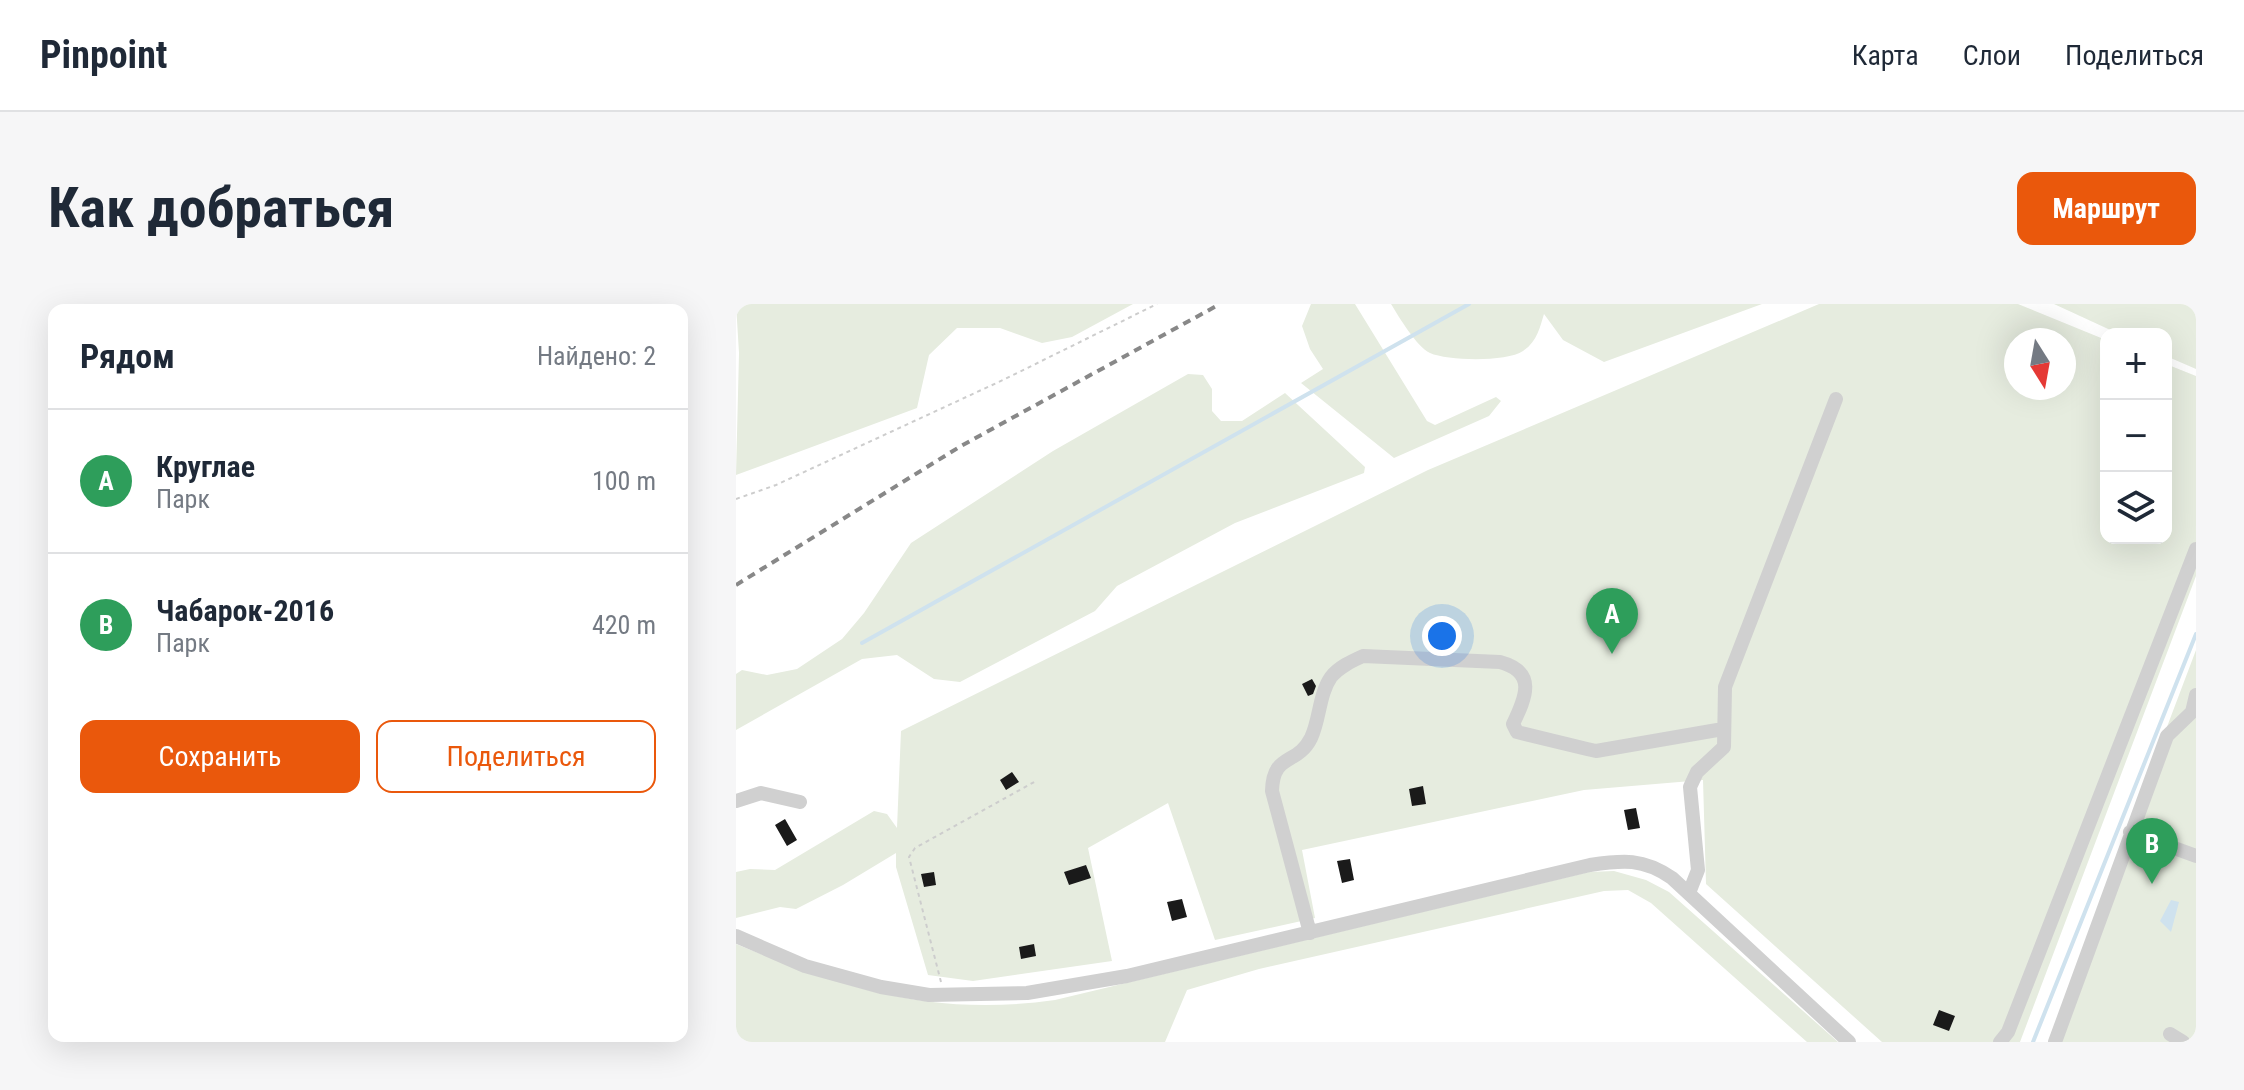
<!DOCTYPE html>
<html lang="ru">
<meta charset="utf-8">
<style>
body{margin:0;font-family:"Roboto Condensed",sans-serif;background:#f6f6f7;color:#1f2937}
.controls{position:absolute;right:24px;top:24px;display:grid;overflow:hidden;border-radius:16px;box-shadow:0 8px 32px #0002}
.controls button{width:72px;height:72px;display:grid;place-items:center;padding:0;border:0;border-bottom:2px solid #e0e1e3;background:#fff;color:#1f2937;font:40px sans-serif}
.compass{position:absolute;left:1268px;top:24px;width:72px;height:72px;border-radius:50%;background:#fff;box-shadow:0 8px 32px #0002;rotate:169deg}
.you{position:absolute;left:706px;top:332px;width:28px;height:28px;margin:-20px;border:6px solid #fff;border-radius:50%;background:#1a73e8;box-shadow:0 0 0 12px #1a73e833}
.badge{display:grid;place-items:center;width:52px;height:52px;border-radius:50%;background:#ea580c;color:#fff;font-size:26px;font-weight:700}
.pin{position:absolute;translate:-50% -66px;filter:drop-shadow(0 2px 4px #0008)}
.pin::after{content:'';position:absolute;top:42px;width:28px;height:24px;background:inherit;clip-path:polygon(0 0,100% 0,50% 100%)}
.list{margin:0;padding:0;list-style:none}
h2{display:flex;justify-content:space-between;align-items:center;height:104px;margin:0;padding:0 32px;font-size:34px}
h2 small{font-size:26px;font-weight:400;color:#747a83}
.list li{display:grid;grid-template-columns:52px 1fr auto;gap:24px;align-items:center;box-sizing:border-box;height:144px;padding:0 32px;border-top:2px solid #e0e1e3}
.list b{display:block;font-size:30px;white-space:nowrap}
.list p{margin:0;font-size:26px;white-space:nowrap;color:#747a83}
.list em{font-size:26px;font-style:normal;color:#747a83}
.actions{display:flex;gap:16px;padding:24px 32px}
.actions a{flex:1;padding:18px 0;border:2px solid #ea580c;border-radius:16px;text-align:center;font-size:28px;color:#ea580c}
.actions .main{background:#ea580c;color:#fff}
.icon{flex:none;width:44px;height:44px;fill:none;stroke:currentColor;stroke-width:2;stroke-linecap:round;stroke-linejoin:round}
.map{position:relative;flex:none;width:1460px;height:738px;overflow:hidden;border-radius:16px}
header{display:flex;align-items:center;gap:48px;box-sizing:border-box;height:112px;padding:0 40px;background:#fff;border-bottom:2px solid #e0e1e3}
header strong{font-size:38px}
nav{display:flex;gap:44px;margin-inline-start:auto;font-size:28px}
.intro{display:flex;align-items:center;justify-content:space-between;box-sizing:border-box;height:192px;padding:0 48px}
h1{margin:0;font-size:56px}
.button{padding:20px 36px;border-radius:16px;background:#ea580c;color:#fff;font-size:28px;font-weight:700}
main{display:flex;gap:48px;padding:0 48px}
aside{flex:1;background:#fff;border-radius:16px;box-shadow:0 8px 32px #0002}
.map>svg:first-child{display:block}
.green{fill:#e6ecdf;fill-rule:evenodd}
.water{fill:#cfe2ee}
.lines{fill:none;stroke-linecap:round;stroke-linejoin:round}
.stream{stroke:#cfe2ee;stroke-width:4}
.building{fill:#1a1a1a}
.path{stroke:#cdcdcd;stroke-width:2;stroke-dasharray:4 4;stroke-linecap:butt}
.minor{stroke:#d0d0d0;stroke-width:14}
.rail{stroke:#888;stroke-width:4;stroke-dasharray:8 6;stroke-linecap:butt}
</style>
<header>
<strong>Pinpoint</strong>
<nav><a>Карта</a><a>Слои</a><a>Поделиться</a></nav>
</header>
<div class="intro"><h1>Как добраться</h1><a class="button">Маршрут</a></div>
<main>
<aside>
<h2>Рядом<small>Найдено: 2</small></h2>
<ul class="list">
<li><span class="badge" style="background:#2e9e5b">A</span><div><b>Круглае</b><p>Парк</p></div><em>100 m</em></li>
<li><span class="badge" style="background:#2e9e5b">B</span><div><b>Чабарок-2016</b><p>Парк</p></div><em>420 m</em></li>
</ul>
<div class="actions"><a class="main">Сохранить</a><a>Поделиться</a></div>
</aside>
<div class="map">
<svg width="1460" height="738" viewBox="0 0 1460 738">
<rect width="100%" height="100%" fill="#fff"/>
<!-- green -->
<path class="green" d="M0,0H397L336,33L306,39L264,24H221L193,51L181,104L0,171L3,49Z
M575,0H619L691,117L699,121L760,93L765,97L753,112L658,154L565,79L587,65L574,45L566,22Z
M655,0H1026L868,58L827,36L808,10C804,23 801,38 787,47C771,58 712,57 694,49C680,42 663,13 655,0Z
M1083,0H1282L1370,36V234H1430V60L1460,72V272L1284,738H1146L970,580L967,476L848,486L566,546L579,614L479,636L432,499L352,544L376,657L237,677L192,671L160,563V549L107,581L60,605L44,603L0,614V568L14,565L39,566L138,507L151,510L161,524L165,427L692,166ZM1280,36H1328V84H1280Z
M1318,0H1460V65L1430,52V30H1383Z
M452,70L467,71L476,85V107L485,117H506L549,89L629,163L628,169L499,219L381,282L359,307L224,378L198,375L161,351L126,355L0,426V370L6,366L31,371L61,365L106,335L128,309L175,239L317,147Z
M1460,346V738H1312Z
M878,567L910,576L933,588L1102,738H1071L915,599L892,586L868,587L523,665L451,686L429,738H0V640C110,685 198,713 319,696L853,568Z"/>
<!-- water -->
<path class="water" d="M1435,596L1443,598L1435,628L1424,617Z"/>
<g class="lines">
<!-- stream -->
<path class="stream" d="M126,339L733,0
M1297,738L1460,330"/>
</g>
<!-- building -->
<path class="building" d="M576,375L580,382L577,390L572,392L566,380Z
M276,468L283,478L270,486L264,476Z
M687,482L690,500L676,502L673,485Z
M900,504L904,524L892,526L888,506Z
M49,515L61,536L51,542L39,521Z
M614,555L618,576L606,579L601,557Z
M350,561L355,574L333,581L328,568Z
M198,568L200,581L188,583L185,570Z
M446,595L451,613L436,617L431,598Z
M298,640L300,652L285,655L283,643Z
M1203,706L1219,712L1213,727L1197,721Z"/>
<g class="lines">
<!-- path -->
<path class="path" d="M0,195L40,181L267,76L421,0
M205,678L173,553L179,544L300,477"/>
<!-- minor -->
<path class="minor" d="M0,497L25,489L64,498
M1394,528L1460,552
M953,589L962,566L954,483L961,468L988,443L989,383L1100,95
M574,629L536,487C537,448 561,462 575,434C584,415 583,390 595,373C603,363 616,357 627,352L764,358C801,368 790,393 777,420L781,428L851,445L860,447L987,425
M0,632L69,662L145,683L193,691L291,689L391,672L854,561C887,556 907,554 936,574L1113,738
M1434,730L1447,738
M1264,738L1272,728L1460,245
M1319,738L1431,432L1456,408L1460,391"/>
<!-- rail -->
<path class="rail" d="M0,281L225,142L484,0"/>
</g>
</svg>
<div class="controls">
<button>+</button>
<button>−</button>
<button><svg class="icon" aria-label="layers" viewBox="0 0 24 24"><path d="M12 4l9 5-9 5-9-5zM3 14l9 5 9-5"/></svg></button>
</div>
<svg class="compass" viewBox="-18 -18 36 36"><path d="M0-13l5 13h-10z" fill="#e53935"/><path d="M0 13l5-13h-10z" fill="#747a83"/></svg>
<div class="you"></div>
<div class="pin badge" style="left:876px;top:350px;background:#2e9e5b">A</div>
<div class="pin badge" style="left:1416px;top:580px;background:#2e9e5b">B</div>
</div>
</main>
